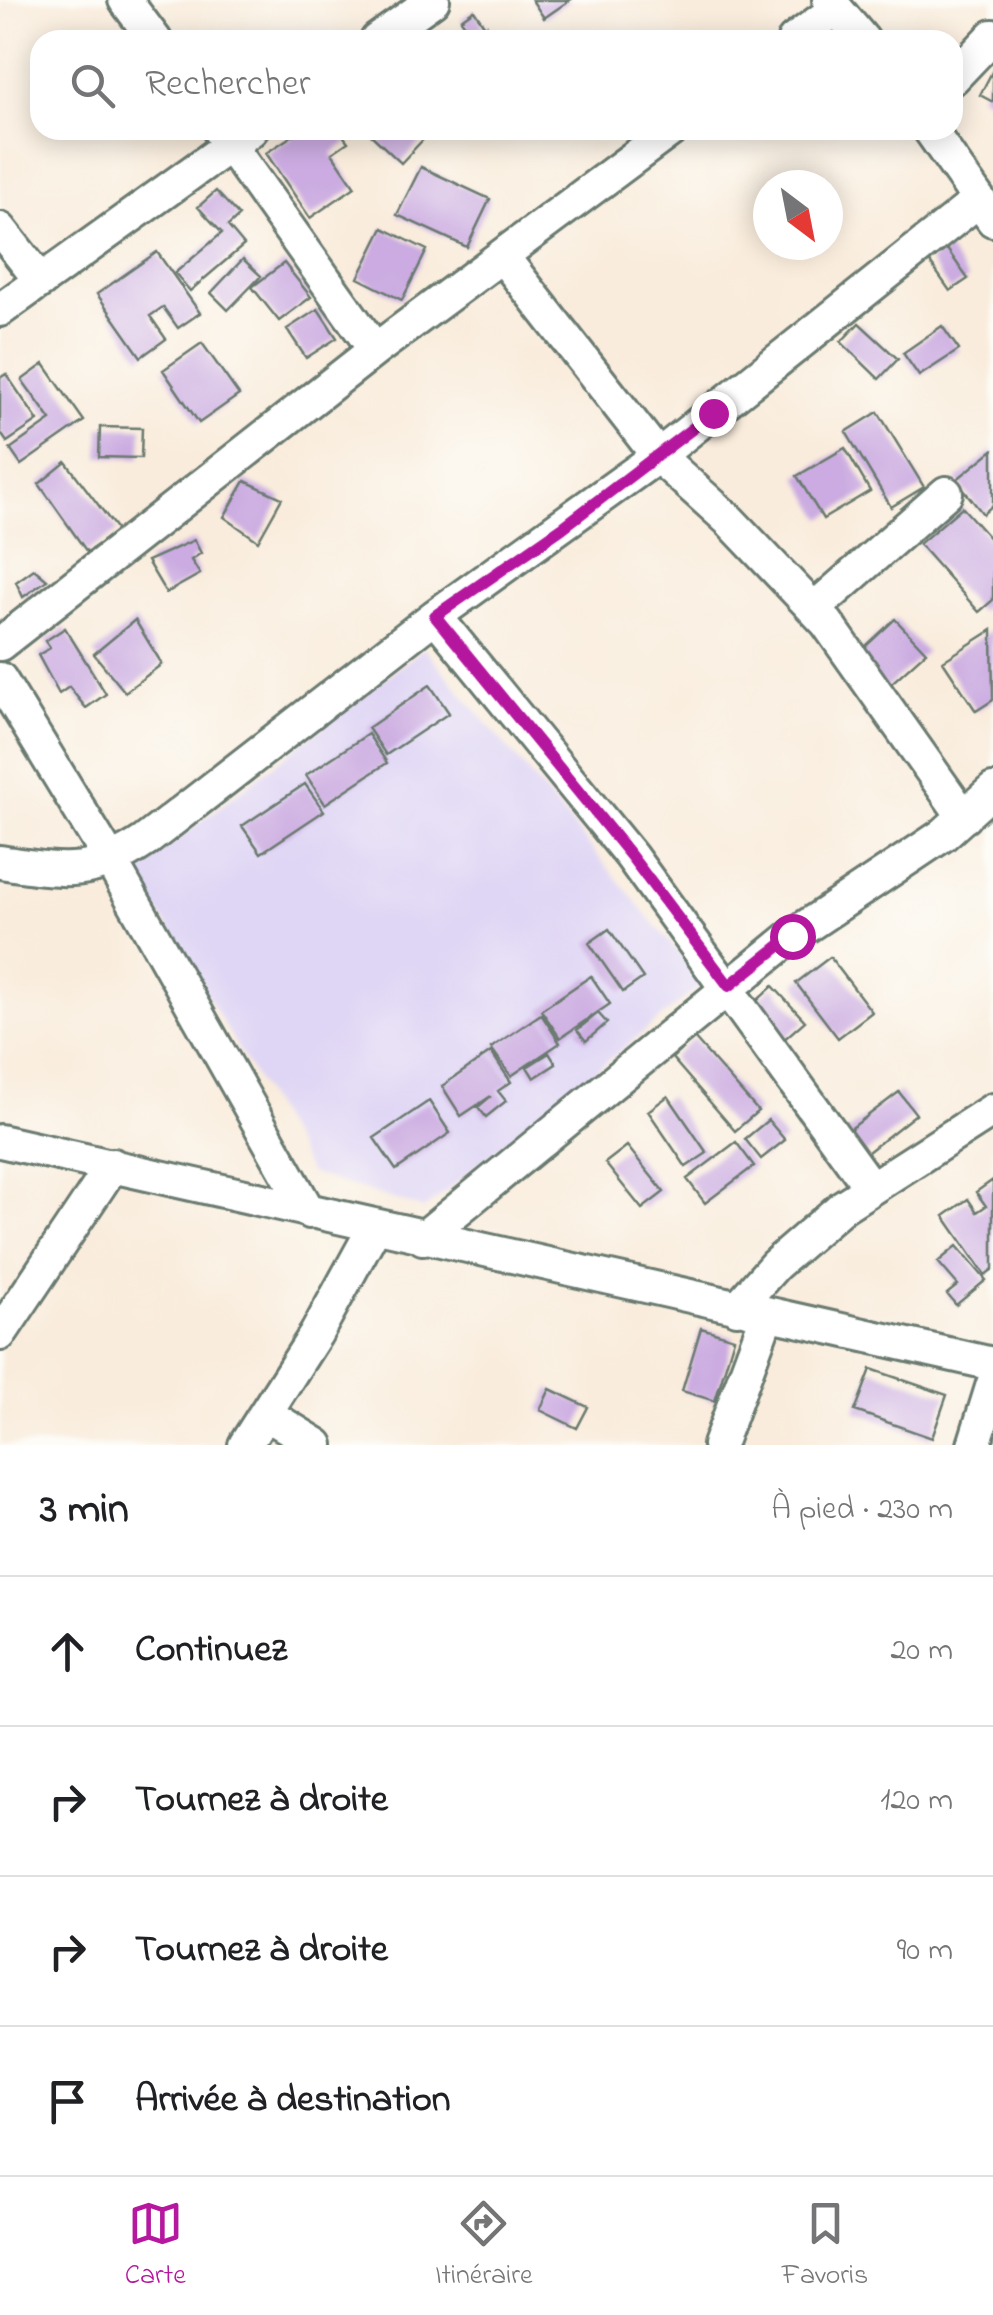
<!DOCTYPE html>
<html lang="fr">
<meta charset="utf-8">
<style>
body{margin:0;font-family:"Indie Flower",sans-serif;background:#f6f6f6;color:#202124}
.compass{position:absolute;left:753px;top:170px;width:90px;height:90px;border-radius:50%;background:#fff;box-shadow:0 5px 25px #0003;rotate:148deg}
.stop{position:absolute;width:30px;height:30px;margin:-22px;border:8px solid #b5179e;border-radius:50%;background:#fff}
.stop.end{background:#b5179e;border-color:#fff;box-shadow:0 2px 10px #0008}
.list{margin:0;padding:0;list-style:none}
h2{display:flex;justify-content:space-between;align-items:center;height:130px;margin:0;padding:0 40px;font-size:42px}
h2 small{font-size:32px;font-weight:400;color:#757577}
.list li{display:grid;grid-template-columns:65px 1fr auto;gap:30px;align-items:center;box-sizing:border-box;height:150px;padding:0 40px;border-top:2px solid #e0e0e0}
.list b{display:block;font-size:38px;white-space:nowrap}
.list em{font-size:32px;font-style:normal;color:#757577}
.icon{flex:none;width:55px;height:55px;fill:none;stroke:currentColor;stroke-width:2;stroke-linecap:round;stroke-linejoin:round}
.map{position:relative;flex:none;width:993px;height:1445px;overflow:hidden}
.search{position:absolute;background:#fff;box-shadow:0 5px 25px #0003;left:30px;right:30px;top:30px;height:110px;display:flex;align-items:center;gap:25px;box-sizing:border-box;padding:0 35px;border-radius:30px;color:#757577;font-size:38px}
.sheet{height:730px;background:#fff}
nav{display:flex;justify-content:space-around;align-items:center;box-sizing:border-box;height:140px;border-top:2px solid #e0e0e0;background:#fff;font-size:28px;color:#757577}
nav a{display:grid;justify-items:center;gap:5px}
nav .on{color:#b5179e}
.map>svg:first-child{display:block}
.built{fill:#dfd5f5}
.building{fill:#cbabe1}
.lines{fill:none;stroke-linecap:round;stroke-linejoin:round}
.minor-casing{stroke:#6b7a6f;stroke-width:38}
.minor{stroke:#fff;stroke-width:32}
.route{stroke:#b5179e;stroke-width:12}
</style>
<div class="map">
<svg width="993" height="1445" viewBox="0 0 993 1445">
<rect width="100%" height="100%" fill="#fdfcf7"/>
<filter id="ink" filterUnits="userSpaceOnUse"><feTurbulence type="fractalNoise" baseFrequency=".01" numOctaves="2"/><feDisplacementMap in="SourceGraphic" scale="20" xChannelSelector="R" yChannelSelector="G"/><feConvolveMatrix kernelMatrix="1 2 1 2 8 2 1 2 1" color-interpolation-filters="sRGB"/></filter>
<filter id="wash" filterUnits="userSpaceOnUse"><feTurbulence type="fractalNoise" baseFrequency=".0048" numOctaves="4" result="noise"/><feDisplacementMap in="SourceGraphic" scale="40" xChannelSelector="R" yChannelSelector="G"/><feGaussianBlur stdDeviation="2.25" result="paint"/><feColorMatrix in="noise" values="0 0 0 0 0 0 0 0 0 0 0 0 0 0 0 0 0 1.4 0 .05"/><feComposite in="paint" operator="in"/></filter>
<g filter="url(#wash)">
<rect width="100%" height="100%" fill="#f9ecdc"/>
<!-- built -->
<path class="built" d="M424,648L704,983L424,1209L310,1173L136,872Z"/>
<g id="blocks">
<!-- building -->
<path class="building" d="M532,0H570L544,18Z
M474,10L484,25L471,34L461,19Z
M487,25L497,40H465Z
M993,70V102L980,95Z
M301,130H339L348,142L332,153L355,187L310,218L266,153Z
M371,130H432L401,163L369,133Z
M421,167L490,199L467,247L397,215Z
M216,191L239,216L228,226L244,245L190,291L175,273L222,233L198,207Z
M383,228L427,250L402,300L358,278Z
M947,249L968,279L950,291L929,261Z
M157,252L200,313L178,328L163,307L150,316L166,339L141,357L97,294Z
M243,259L261,276L228,310L211,293Z
M284,263L311,297L279,321L252,287Z
M318,309L337,338L306,358L287,329Z
M859,323L898,359L879,379L841,342Z
M942,326L959,350L919,376L903,353Z
M202,343L239,395L199,423L163,370Z
M44,364L84,421L21,465L10,449L51,420L22,380Z
M6,374L38,421L7,442L0,432V378Z
M878,412L924,487L891,507L846,432Z
M100,427L142,428L141,458L99,457Z
M845,448L870,491L823,519L797,476Z
M993,450V505L983,514L956,480Z
M66,462L118,531L87,552L39,484Z
M245,481L282,498L258,541L224,517Z
M962,507L993,542V600L979,612L919,544Z
M194,540L201,553L191,560L200,574L166,593L147,561Z
M34,569L47,580L23,597L16,582Z
M895,619L926,652L884,690L854,657Z
M135,620L162,664L125,692L94,654Z
M65,628L106,694L86,708L69,687L59,694L38,655L50,648L45,641Z
M992,630L993,700L976,711L943,661Z
M430,685L449,713L386,755L368,728Z
M368,734L387,763L325,804L306,775Z
M305,784L324,811L261,853L242,826Z
M609,929L643,978L623,992L589,943Z
M830,957L872,1012L838,1038L796,983Z
M591,976L610,1004L560,1038L541,1010Z
M773,986L805,1021L781,1042L750,1007Z
M598,1013L607,1023L586,1041L577,1030Z
M541,1014L560,1043L511,1076L491,1048Z
M694,1038L758,1111L735,1131L672,1058Z
M491,1052L511,1082L498,1091L506,1101L486,1117L478,1107L491,1096L461,1116L442,1086Z
M549,1053L556,1064L534,1078L527,1067Z
M899,1092L916,1114L863,1156L845,1133Z
M668,1096L707,1153L686,1167L648,1111Z
M429,1101L450,1133L396,1170L374,1138Z
M768,1120L785,1140L761,1159L745,1139Z
M736,1142L754,1166L705,1203L687,1179Z
M627,1146L664,1192L642,1209L605,1163Z
M993,1180V1269L985,1275L944,1216L968,1199L977,1212L986,1206L976,1192Z
M957,1246L986,1280L956,1305L947,1294L958,1285L938,1262Z
M701,1328L734,1338L715,1401L682,1391Z
M871,1369L947,1395L932,1438L855,1411Z
M550,1389L588,1407L577,1428L540,1410Z"/>
</g>
</g>
<g filter="url(#ink)">
<use href="#blocks" fill-opacity="0" stroke="#6b7a6f" stroke-width="2.5"/>
<g class="lines">
<!-- minor casing -->
<g class="minor-casing">
<path id="minor" d="M125,0L155,40
M829,0L863,40
M377,40L433,0
M794,40L836,9
M953,78L993,36
M219,130L375,350
M930,130L993,220
M0,229L41,281
M502,256L658,456L730,521L827,623L964,817
M0,310L251,130
M814,609L946,493
M435,616L631,856L871,1188
M0,644L375,350L671,130
M0,679L112,863L309,1212
M0,862C63,871 90,878 145,841L435,616L658,456L979,200
M0,1141L993,1364
M423,1238L792,936L943,835L993,790
M737,1308L775,1265L842,1207L993,1110
M0,1334L113,1165
M268,1415L317,1445
M245,1445L316,1334L374,1228
M719,1445L767,1315
M974,1445L993,1384"/>
</g>
<!-- minor -->
<use href="#minor" class="minor"/>
</g>
</g>
<g class="lines" filter="url(#ink)">
<!-- route -->
<path class="route" d="M713,413L562,528L435,616L631,856L729,986L792,936"/>
</g>
</svg>
<svg class="compass" viewBox="-18 -18 36 36"><path d="M0-13l5 13h-10z" fill="#e53935"/><path d="M0 13l5-13h-10z" fill="#757577"/></svg>
<div class="stop" style="left:792px;top:936px"></div>
<div class="stop end" style="left:713px;top:413px"></div>
<div class="search"><svg class="icon" aria-label="search" viewBox="0 0 24 24"><circle cx="10" cy="10" r="6"/><path d="M15 15l6 6"/></svg>Rechercher</div>
</div>
<section class="sheet">
<h2>3 min<small>À pied · 230 m</small></h2>
<ul class="list">
<li><svg class="icon" aria-label="ahead" viewBox="0 0 24 24"><path d="M12 20V5M6 11l6-6 6 6"/></svg><div><b>Continuez</b></div><em>20 m</em></li>
<li><svg class="icon" aria-label="right" viewBox="0 0 24 24"><path d="M7 20v-9h11M14 6l5 5-5 5"/></svg><div><b>Tournez à droite</b></div><em>120 m</em></li>
<li><svg class="icon" aria-label="right" viewBox="0 0 24 24"><path d="M7 20v-9h11M14 6l5 5-5 5"/></svg><div><b>Tournez à droite</b></div><em>90 m</em></li>
<li><svg class="icon" aria-label="arrive" viewBox="0 0 24 24"><path d="M6 21V4h12l-3 4 3 4H6"/></svg><div><b>Arrivée à destination</b></div></li>
</ul>
</section>
<nav>
<a class="on"><svg class="icon" aria-label="map" viewBox="0 0 24 24"><path d="M3 6l6-2 6 2 6-2v14l-6 2-6-2-6 2zM9 4v14M15 6v14"/></svg>Carte</a>
<a><svg class="icon" aria-label="directions" viewBox="0 0 24 24"><path d="M12 3l9 9-9 9-9-9zM9 14v-3h6M13 9l2 2-2 2"/></svg>Itinéraire</a>
<a><svg class="icon" aria-label="saved" viewBox="0 0 24 24"><path d="M7 4h10v16l-5-4-5 4z"/></svg>Favoris</a>
</nav>
